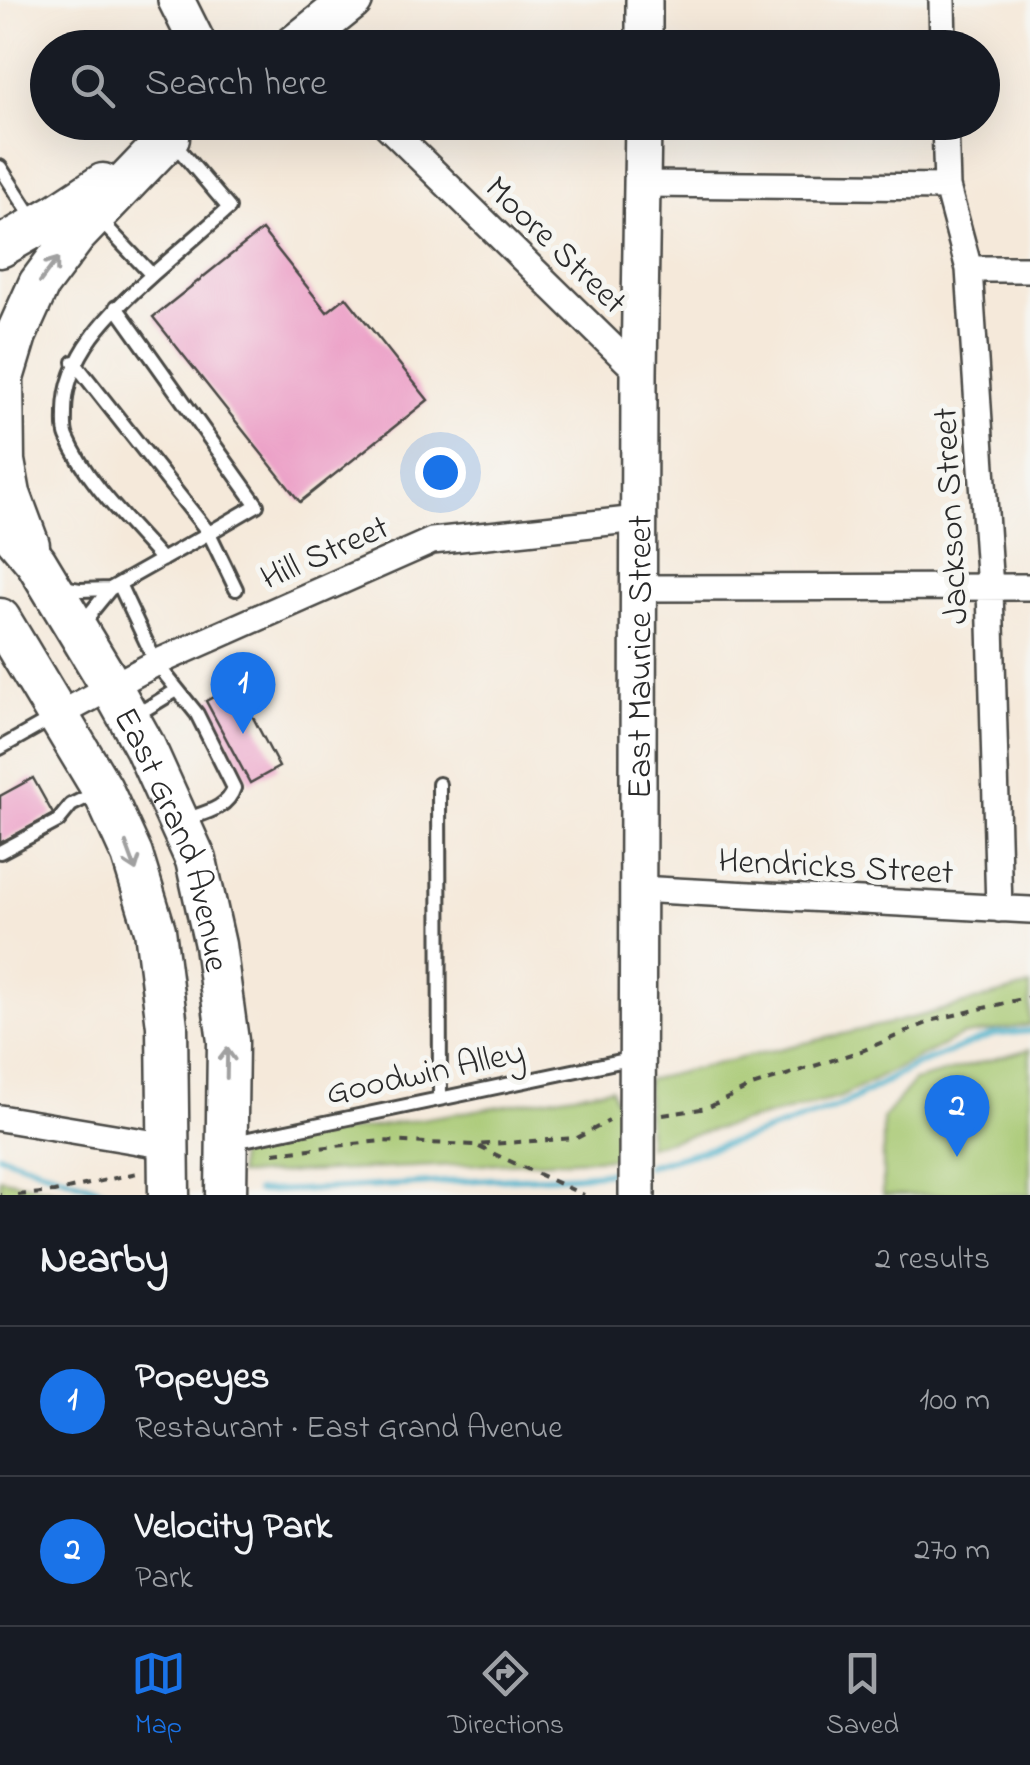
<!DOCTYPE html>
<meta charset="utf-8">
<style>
body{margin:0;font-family:"Indie Flower",sans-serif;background:#242831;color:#f1f3f6}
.you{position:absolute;left:440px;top:472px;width:35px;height:35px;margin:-25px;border:8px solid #fff;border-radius:50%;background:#1a73e8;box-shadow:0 0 0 15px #1a73e833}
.badge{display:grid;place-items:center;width:65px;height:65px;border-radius:50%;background:#1a73e8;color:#fff;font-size:32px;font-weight:700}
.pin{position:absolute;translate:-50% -82px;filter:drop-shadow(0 2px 5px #0008)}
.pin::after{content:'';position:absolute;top:52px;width:35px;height:30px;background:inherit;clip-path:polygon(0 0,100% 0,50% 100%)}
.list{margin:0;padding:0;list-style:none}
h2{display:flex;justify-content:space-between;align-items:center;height:130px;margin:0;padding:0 40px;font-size:42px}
h2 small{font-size:32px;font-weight:400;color:#9ea1a6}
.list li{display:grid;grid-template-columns:65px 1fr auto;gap:30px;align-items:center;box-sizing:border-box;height:150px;padding:0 40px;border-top:2px solid #363941}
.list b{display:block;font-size:38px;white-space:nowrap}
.list p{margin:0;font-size:32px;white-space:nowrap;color:#9ea1a6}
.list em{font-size:32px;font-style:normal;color:#9ea1a6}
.icon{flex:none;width:55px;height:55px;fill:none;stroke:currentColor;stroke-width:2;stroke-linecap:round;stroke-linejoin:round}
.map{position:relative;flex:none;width:1030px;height:1195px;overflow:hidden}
.search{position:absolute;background:#171b24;box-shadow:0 10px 40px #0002;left:30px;right:30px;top:30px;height:110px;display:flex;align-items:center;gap:25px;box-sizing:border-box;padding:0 35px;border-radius:55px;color:#9ea1a6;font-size:38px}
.sheet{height:430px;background:#171b24}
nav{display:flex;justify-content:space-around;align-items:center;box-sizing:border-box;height:140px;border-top:2px solid #363941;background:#171b24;font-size:28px;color:#9ea1a6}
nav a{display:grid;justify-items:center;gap:5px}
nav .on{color:#1a73e8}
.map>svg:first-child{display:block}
.green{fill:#a6c76f;stroke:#68794d;stroke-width:2.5}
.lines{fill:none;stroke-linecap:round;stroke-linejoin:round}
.stream{stroke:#47aec7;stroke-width:6}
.building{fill:#eca2c8}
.lane-casing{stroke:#494845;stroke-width:18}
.street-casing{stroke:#494845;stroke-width:30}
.secondary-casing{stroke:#494845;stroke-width:40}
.primary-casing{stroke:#494845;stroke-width:45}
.path{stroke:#494845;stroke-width:4;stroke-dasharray:8 8;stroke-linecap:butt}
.lane{stroke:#fff;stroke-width:12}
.street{stroke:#fff;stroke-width:25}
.secondary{stroke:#fff;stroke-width:35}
.primary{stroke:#fff;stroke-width:40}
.oneway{stroke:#a0a0a0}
.labels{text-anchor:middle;stroke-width:10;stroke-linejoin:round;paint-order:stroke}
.street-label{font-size:35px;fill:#2b2b2b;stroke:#f6f6f2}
</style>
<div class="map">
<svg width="1030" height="1195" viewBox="0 0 1030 1195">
<rect width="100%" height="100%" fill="#f6f6f2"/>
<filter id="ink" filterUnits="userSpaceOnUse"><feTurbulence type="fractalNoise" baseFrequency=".01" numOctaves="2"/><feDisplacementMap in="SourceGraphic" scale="20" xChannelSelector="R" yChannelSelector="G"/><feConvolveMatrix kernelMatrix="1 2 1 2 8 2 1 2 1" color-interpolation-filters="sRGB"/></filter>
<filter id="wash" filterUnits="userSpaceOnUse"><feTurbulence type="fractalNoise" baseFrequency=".0048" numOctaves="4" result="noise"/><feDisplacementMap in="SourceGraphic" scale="40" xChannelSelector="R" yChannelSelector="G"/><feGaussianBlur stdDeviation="2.25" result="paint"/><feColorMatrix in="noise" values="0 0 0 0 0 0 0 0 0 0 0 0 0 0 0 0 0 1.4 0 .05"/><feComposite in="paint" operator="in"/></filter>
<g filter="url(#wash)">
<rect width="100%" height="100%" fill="#f5e9da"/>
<!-- green -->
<path class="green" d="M1030,986V1025L961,1036L839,1098L648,1146L647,1080L920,1016Z
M1030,1049V1195H883V1118L914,1081Z
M611,1088L619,1110L615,1158L238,1175V1149Z
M0,1178L75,1195H0Z"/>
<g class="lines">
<!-- stream -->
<path class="stream" d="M0,1155L111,1193L136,1195
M647,1166L747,1138L843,1105L916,1065L993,1035L1030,1031
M257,1191C336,1190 415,1184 494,1179C538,1177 581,1177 624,1170"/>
</g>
<g id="blocks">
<!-- building -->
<path class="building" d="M262,230L327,312L346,297L428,400L300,502L153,317Z
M236,685L279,767L250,783L206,701Z
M33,778L53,814L0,843V796Z"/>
</g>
</g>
<g filter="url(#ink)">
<use href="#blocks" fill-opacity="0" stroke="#494845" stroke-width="2.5"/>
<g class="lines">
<!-- lane casing -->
<g class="lane-casing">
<path id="lane" d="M0,167L36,223
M97,217L152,275L229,208L172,141
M152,275C111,312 64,355 65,414C65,422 64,430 67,437C86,482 130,523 162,560
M116,307L257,505L209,533L236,589
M74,362L209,533L110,589L92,611L85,626
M119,584L156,663L197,714L234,788C227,810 202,813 182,821
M63,587L80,590L110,589
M136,715L177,690
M0,748L55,717
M439,784L440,1098
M0,852L58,821L71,805L99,791
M234,1142L635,1058"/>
</g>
<!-- street casing -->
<g class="street-casing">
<path id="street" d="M942,0L943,48
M383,122L639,373
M945,122L947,187L969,269L990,589L999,909
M643,184L947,187
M969,269H1030
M638,588L1030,587
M57,716L156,663L432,541L638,519
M637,889L1030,910
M0,1118L168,1146"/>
</g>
<!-- secondary casing -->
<g class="secondary-casing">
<g id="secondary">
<path d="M176,0L200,48"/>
<path d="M644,48V0"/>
<path id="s1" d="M637,1195L639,373L643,122"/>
</g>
</g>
<!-- primary casing -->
<g class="primary-casing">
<g id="primary">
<path d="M292,48L352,0"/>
<path d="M0,247L59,213L103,184"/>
<path id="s2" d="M0,519L36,562L111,686L145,747L196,860L215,945L228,1041L226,1195"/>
<path d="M29,545L10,494L4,461L3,378L16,335L39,284L75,236L169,138"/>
<path d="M0,619L102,789L132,855L155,930L167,1026L169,1195"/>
</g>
</g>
<!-- path -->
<path class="path" d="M663,1115L707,1108L752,1086L864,1050L934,1020L1030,997
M479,1147L584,1195
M274,1153L381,1141L475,1145L577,1138L609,1121
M0,1195H1
M18,1195L54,1192L141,1172"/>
<!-- lane -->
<use href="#lane" class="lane"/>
<!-- street -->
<use href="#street" class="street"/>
<!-- secondary -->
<use href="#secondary" class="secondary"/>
<!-- primary -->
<use href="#primary" class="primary"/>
</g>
<!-- one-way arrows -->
<defs><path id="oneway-shaft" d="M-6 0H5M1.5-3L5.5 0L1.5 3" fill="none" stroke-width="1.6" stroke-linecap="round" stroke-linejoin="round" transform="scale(2.5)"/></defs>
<g class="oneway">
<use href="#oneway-shaft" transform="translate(49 270) rotate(-53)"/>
<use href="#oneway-shaft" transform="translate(131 857) rotate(70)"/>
<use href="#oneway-shaft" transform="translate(227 1063) rotate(-89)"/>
</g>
</g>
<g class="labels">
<!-- street labels -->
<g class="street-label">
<text transform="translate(557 244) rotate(44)" y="12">Moore Street</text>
<text transform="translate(949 516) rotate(-93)" y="12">Jackson Street</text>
<text transform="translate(324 551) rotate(-24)" y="12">Hill Street</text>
<text dy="12" stroke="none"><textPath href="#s1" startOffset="538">East Maurice Street</textPath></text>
<text dy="12" stroke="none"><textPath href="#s2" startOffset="368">East Grand Avenue</textPath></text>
<text transform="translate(836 865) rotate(3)" y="12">Hendricks Street</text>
<text transform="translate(425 1071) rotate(-12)" y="12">Goodwin Alley</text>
</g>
</g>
</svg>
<div class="you"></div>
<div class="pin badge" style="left:243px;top:734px">1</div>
<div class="pin badge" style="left:957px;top:1157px">2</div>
<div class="search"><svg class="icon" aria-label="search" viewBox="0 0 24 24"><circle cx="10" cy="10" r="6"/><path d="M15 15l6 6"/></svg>Search here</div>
</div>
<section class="sheet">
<h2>Nearby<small>2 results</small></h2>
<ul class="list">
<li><span class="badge">1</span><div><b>Popeyes</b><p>Restaurant · East Grand Avenue</p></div><em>100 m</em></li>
<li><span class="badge">2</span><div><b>Velocity Park</b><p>Park</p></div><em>270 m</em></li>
</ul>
</section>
<nav>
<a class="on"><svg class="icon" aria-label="map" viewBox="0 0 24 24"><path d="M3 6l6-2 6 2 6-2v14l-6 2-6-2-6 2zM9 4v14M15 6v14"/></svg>Map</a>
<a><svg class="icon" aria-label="directions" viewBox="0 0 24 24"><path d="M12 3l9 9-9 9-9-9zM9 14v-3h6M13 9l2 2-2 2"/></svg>Directions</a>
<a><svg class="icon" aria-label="saved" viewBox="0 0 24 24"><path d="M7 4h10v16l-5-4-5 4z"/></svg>Saved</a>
</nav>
